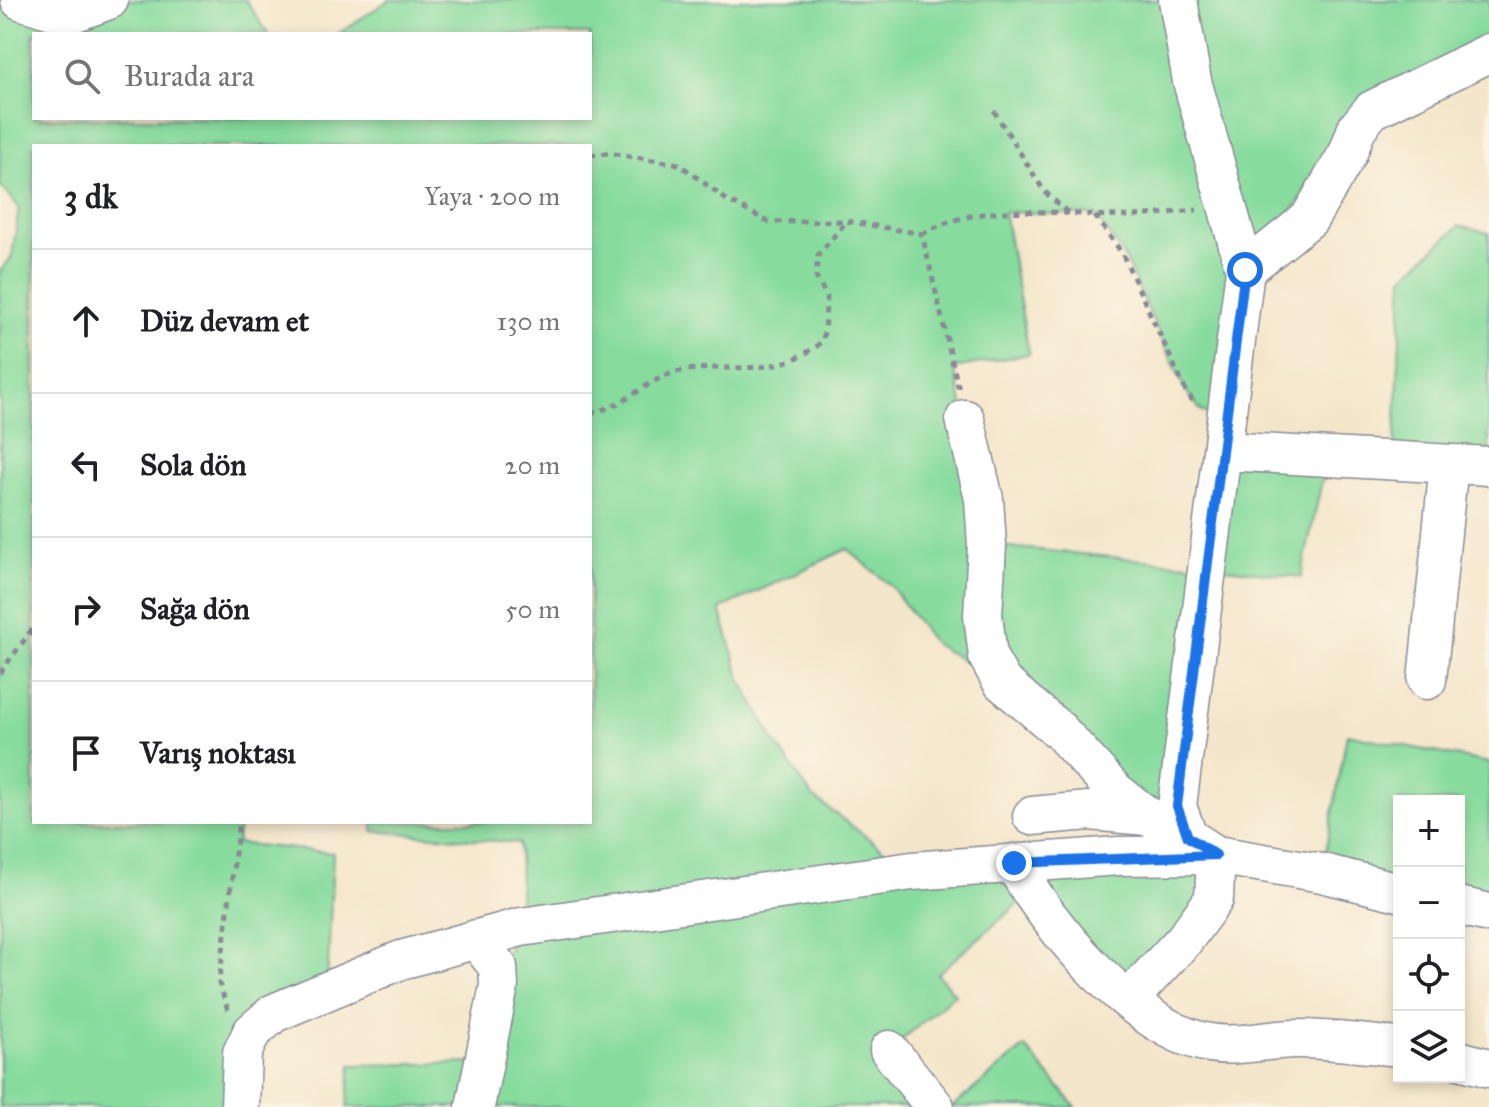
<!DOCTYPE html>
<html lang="tr">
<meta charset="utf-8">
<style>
body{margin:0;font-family:"IM FELL Great Primer",serif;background:#f2f2f2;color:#202124}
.controls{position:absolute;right:24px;bottom:24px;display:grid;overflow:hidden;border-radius:0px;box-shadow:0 4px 12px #0003}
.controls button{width:72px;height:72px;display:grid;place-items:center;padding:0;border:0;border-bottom:2px solid #e0e0e0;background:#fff;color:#202124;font:40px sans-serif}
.stop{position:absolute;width:24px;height:24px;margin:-18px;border:6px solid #1a73e8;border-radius:50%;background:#fff}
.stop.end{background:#1a73e8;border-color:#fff;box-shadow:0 2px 8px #0008}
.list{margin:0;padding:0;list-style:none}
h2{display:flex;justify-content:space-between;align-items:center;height:104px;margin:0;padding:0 32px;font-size:34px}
h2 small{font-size:26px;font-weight:400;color:#757577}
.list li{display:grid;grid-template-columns:52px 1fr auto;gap:24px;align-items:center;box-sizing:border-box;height:144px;padding:0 32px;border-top:2px solid #e0e0e0}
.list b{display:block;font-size:30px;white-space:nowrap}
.list em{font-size:26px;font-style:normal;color:#757577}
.icon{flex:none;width:44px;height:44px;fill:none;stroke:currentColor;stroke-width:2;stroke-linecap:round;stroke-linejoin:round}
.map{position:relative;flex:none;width:1489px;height:1107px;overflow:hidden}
.search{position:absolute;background:#fff;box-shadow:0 4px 12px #0003;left:32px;top:32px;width:560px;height:88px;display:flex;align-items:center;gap:20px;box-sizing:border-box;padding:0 28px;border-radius:0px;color:#757577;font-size:30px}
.panel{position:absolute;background:#fff;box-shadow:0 4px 12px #0003;left:32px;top:144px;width:560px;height:680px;border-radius:0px}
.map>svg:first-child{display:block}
.green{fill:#86db9d;stroke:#50857e;stroke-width:2}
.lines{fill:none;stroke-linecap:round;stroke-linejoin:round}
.minor-casing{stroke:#888a94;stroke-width:41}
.path{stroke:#888a94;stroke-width:5;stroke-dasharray:6 6;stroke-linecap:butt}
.minor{stroke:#fff;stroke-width:38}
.route{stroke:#1a73e8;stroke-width:10}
</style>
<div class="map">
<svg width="1489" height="1107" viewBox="0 0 1489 1107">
<rect width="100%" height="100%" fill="#fcf5e5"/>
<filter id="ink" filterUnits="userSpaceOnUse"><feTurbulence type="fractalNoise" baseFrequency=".0125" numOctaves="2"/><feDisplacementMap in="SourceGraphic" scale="16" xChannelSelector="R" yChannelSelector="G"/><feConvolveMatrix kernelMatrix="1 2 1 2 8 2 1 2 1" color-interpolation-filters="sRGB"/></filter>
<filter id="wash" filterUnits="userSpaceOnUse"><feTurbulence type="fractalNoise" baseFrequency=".006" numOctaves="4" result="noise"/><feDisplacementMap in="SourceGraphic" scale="32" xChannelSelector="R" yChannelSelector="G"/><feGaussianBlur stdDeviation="1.8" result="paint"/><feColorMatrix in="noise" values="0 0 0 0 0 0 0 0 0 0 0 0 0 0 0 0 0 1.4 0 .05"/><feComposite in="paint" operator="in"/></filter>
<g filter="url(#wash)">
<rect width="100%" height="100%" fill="#f4e6cb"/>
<!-- green -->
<path class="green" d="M0,0H246L268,34H34V118H590V34H338L389,0H1489V53L1372,110L1245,270L1226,422L1201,411L1186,391L1122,253L1095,215L1004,212L1029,354L954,368L984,499L987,545L1208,566L1223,451L1327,458L1301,577L1209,566L1188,837L1002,682L934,644L891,586L847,549L720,609L741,680L773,739L812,796L912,871L1014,863L1218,875L1129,999L1030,894L937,974L955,994L889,1051L935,1107H347L351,1065L483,1063L498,967L521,926L519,843L373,831V822H590V146H34V822H239L237,843L333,853L327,990L274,1013L240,1107H0V271L12,257L19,207L0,185Z
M1459,226L1489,233V466L1394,461L1403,277Z
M1347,734L1489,763V913L1459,906V801H1399V892L1322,873Z
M1025,1047L1076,1107H952Z"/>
</g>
<g filter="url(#ink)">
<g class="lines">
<!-- minor casing -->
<g class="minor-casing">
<path id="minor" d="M20,0L68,15L109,0
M1178,0L1192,81L1245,270L1177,806L1188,837L1216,855
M1245,270L1309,219L1348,153L1357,128L1372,110L1489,53
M965,419L984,499L987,545L983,615L988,657L1002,682L1060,731L1115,791L1147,816L1188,837
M1223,451L1489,466
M1427,680L1449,464
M1032,816L1089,811L1147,816
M1014,863C1046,925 1139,1033 1210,1043C1237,1048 1268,1039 1296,1039C1330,1039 1365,1044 1399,1047
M1459,906L1489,913
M1129,999L1184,940L1214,899L1216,855
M889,1050L935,1107
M1459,1060L1489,1068
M240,1107L242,1053L252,1032L274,1013L401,960L521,927L912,871L1119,856L1216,855L1322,873L1399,892
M475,1107L499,986L498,967L476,939"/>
</g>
<!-- path -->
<path class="path" d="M994,111L1044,191L1068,213
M590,155L608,153L679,164L728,201L769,222L846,221L922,234L959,390
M1095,216L1122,253L1186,391L1195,404
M922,234C982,200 1051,214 1117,216C1143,217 1171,212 1197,210
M590,412C623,410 649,376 681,371C734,362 777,380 823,341L827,297L816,277L818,255L846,222
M0,673L34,627
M228,1010L219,983L239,822"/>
<!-- minor -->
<use href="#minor" class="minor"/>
</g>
</g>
<g class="lines" filter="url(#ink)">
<!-- route -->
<path class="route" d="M1014,863L1216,855L1188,837L1177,806L1245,270"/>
</g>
</svg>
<div class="controls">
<button>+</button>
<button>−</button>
<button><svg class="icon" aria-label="locate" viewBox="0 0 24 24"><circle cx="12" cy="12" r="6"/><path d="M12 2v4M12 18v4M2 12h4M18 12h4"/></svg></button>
<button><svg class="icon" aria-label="layers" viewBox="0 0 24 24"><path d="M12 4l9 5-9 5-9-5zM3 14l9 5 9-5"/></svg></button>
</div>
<div class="stop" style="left:1245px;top:270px"></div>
<div class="stop end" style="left:1014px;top:863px"></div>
<div class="search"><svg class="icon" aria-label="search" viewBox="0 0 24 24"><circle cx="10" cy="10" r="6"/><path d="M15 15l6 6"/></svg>Burada ara</div>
<section class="panel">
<h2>3 dk<small>Yaya · 200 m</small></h2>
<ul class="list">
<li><svg class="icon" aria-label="ahead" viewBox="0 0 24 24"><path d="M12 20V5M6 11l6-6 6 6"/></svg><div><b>Düz devam et</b></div><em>130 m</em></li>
<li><svg class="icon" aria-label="left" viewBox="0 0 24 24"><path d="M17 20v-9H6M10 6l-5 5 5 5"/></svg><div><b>Sola dön</b></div><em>20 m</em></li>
<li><svg class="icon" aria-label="right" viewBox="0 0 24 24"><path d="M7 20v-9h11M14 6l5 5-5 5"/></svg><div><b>Sağa dön</b></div><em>50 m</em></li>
<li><svg class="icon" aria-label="arrive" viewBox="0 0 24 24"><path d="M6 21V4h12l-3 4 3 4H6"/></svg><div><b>Varış noktası</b></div></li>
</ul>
</section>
</div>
